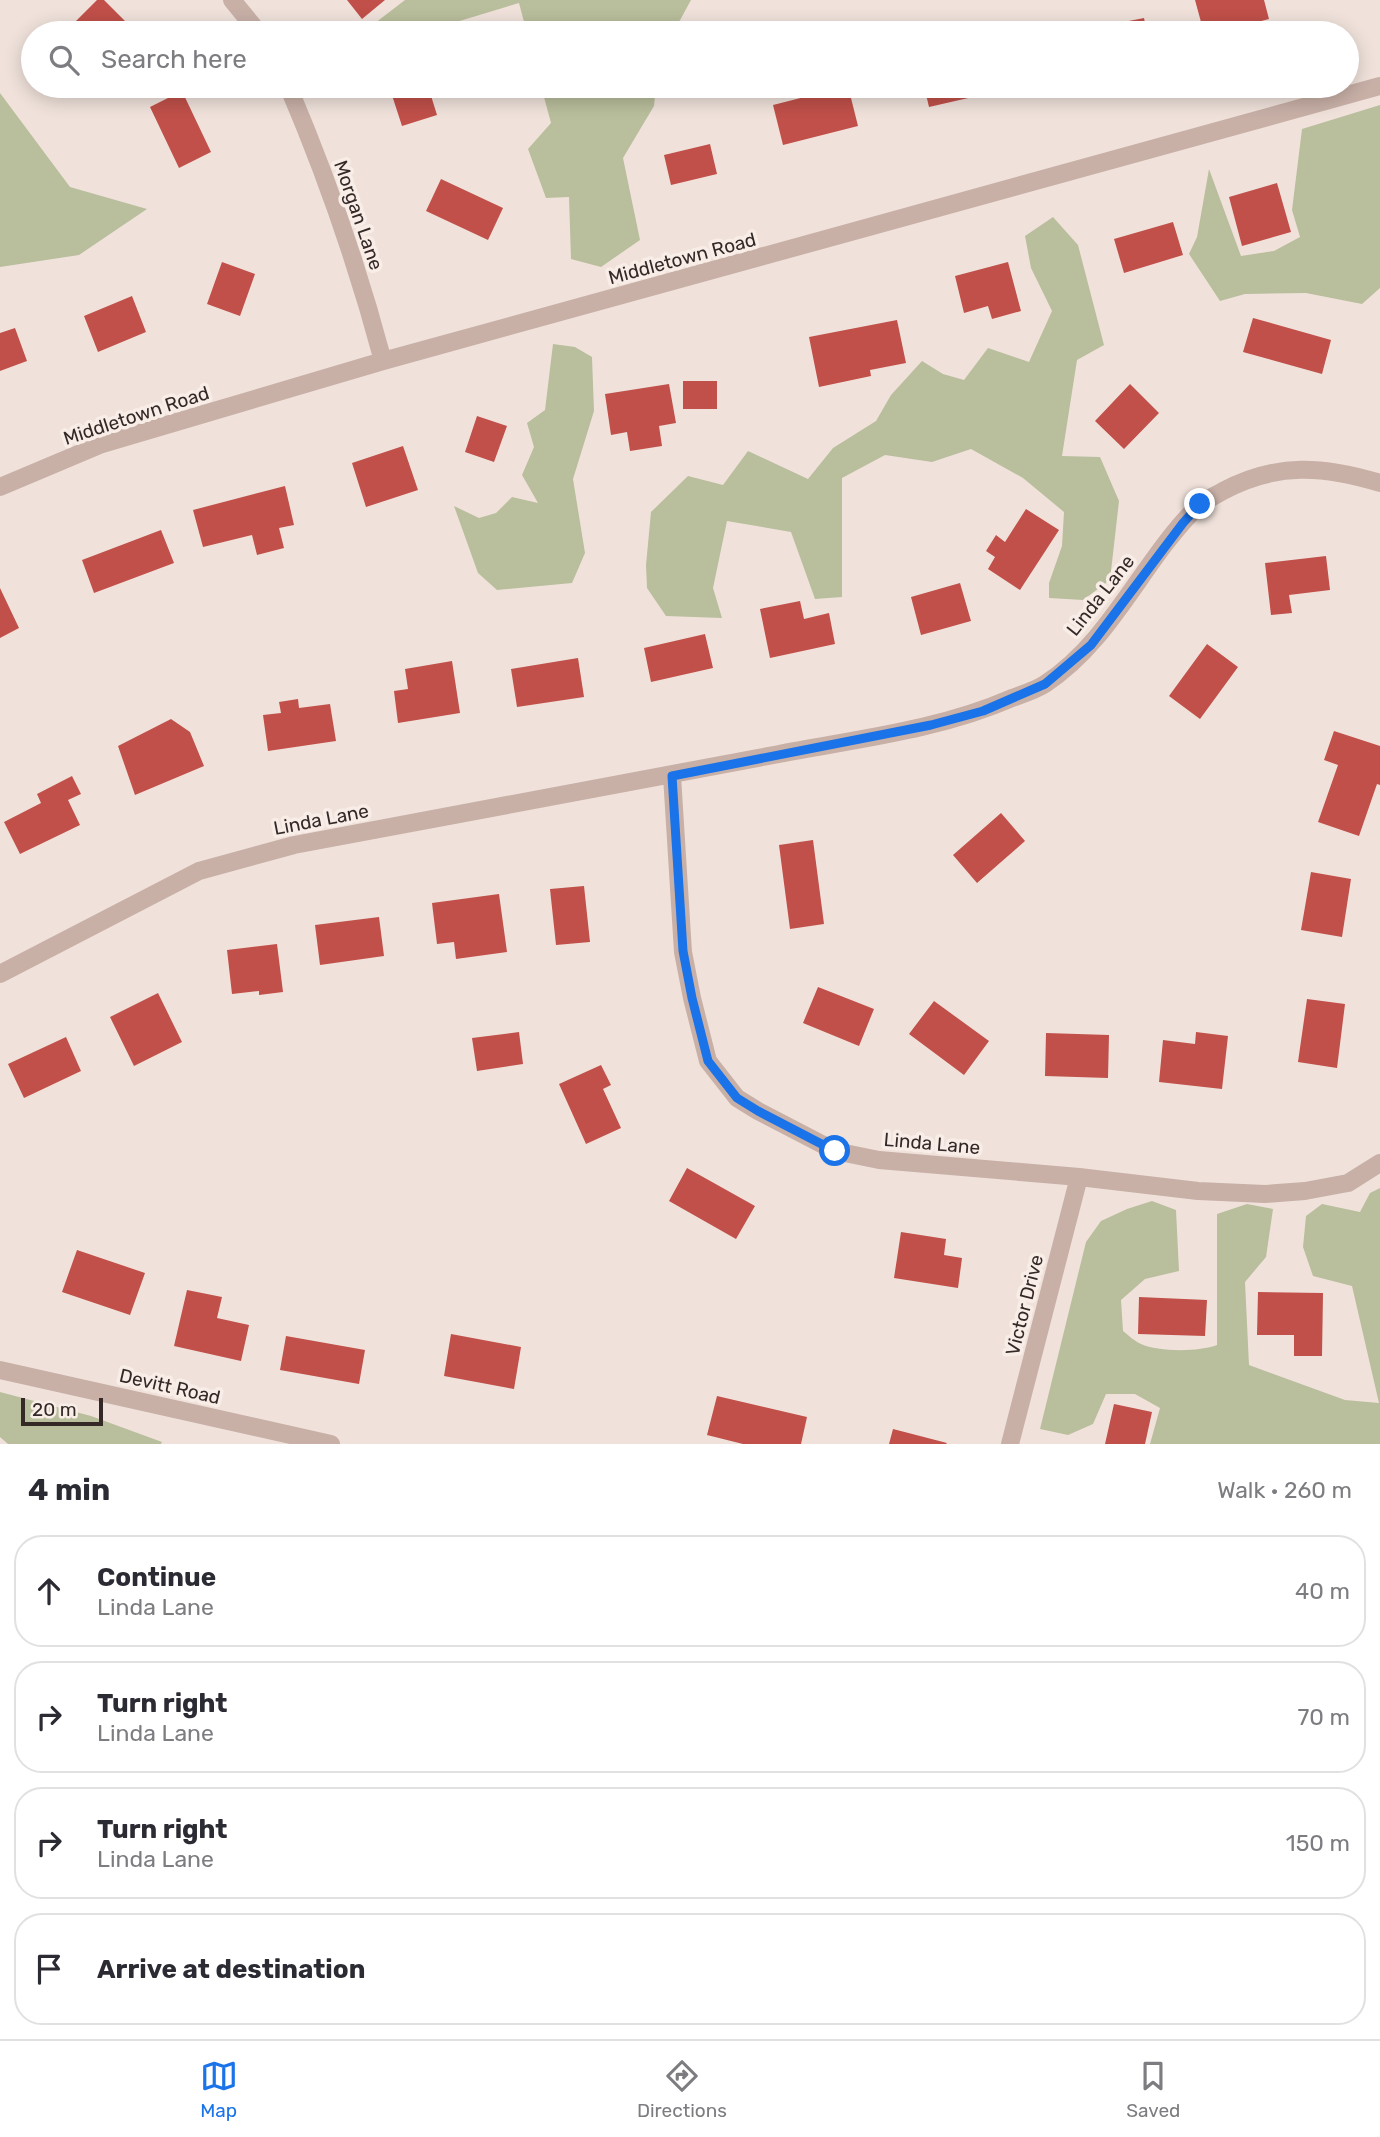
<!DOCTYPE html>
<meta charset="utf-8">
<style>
body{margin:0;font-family:Rubik,sans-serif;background:#f7f7f7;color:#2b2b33}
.scale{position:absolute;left:21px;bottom:18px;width:82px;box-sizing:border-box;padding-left:7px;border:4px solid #352927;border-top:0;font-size:19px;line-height:24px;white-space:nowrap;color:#352927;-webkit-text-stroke:5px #f8ede7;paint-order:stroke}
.stop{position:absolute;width:21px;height:21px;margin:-16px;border:5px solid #1a73e8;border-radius:50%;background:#fff}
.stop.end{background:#1a73e8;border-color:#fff;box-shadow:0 2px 7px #0008}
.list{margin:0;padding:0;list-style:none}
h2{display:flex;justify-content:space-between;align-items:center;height:91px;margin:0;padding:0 28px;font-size:30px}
h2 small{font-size:23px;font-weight:400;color:#7c7c81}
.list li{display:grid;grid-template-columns:46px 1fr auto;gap:21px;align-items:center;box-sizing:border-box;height:112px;margin:0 14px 14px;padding:0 14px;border:2px solid #e1e1e2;border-radius:28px}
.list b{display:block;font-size:26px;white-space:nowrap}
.list p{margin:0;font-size:23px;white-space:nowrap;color:#7c7c81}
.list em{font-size:23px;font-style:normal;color:#7c7c81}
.icon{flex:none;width:38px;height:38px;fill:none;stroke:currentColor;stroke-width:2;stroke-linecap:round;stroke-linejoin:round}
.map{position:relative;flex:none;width:1380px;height:1444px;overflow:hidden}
.search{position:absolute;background:#fff;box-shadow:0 4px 18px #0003;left:21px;right:21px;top:21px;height:77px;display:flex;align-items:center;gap:18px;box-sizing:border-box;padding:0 24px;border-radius:38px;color:#7c7c81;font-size:26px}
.sheet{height:595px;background:#fff}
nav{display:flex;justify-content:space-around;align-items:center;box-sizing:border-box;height:98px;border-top:2px solid #e1e1e2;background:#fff;font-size:19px;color:#7c7c81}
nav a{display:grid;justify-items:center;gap:4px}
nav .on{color:#1a73e8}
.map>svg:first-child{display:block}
.green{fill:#b9be9c}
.building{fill:#c05049}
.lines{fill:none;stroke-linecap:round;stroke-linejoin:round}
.minor{stroke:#c8b0a7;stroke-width:18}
.route{stroke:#1a73e8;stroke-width:9}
.labels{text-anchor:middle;stroke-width:7;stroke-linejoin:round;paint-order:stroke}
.street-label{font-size:19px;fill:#352927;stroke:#f8ede7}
</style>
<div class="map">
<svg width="1380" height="1444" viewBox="0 0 1380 1444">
<rect width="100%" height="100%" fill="#f0e2db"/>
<!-- green -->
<path class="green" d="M405,0H691L673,33H527L519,3L420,33H362Z
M541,86H656L654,106L623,158L640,240L601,267L571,259L569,197L546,198L528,149L551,123Z
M0,93L70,187L147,209L79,255L0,267Z
M1380,105V288L1362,304L1306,293L1245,294L1220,301L1189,254L1197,237L1209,169L1241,256L1274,251L1300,237L1292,210L1302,129Z
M1053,217L1078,245L1104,345L1077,360L1062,456L1100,457L1119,501L1110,580L1083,600L1049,598V583L1062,546L1064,512L1023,478L971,449L932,462L885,455L842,478V597L815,599L791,532L727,521L713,588L722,618L666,616L647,588L646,565L651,512L688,476L723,485L748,451L808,479L833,448L876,421L891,395L922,361L943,374L964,380L988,348L1029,362L1052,311L1031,268L1025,236Z
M553,344L575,347L592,357L594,411L573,479L585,553L572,583L497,590L478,573L454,506L479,518L496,513L512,497L538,503L522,475L534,447L527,423L545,410Z
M1380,1188V1444H1150L1160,1408L1135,1394H1106L1093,1424L1068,1435L1040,1429L1086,1242L1101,1221L1127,1209L1152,1201L1176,1210L1179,1271L1145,1279L1121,1300L1123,1331C1128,1335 1134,1341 1141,1344C1158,1352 1199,1352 1217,1345V1214L1247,1204L1273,1209L1266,1257L1245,1282L1249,1365L1345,1400L1379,1403L1352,1286L1313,1276L1303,1247L1306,1216L1322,1204L1360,1212L1370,1193Z
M0,1392L91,1416L162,1442L161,1444H8L0,1437Z"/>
<!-- building -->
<path class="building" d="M97,0H104L137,33H84L74,23Z
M347,0H385L362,19Z
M1195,0H1264L1269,19L1215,33H1204Z
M1144,18L1147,33H1084L1083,30Z
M876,23L877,33H841V26Z
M389,86H428L437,115L402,126Z
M848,86L858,126L783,145L773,105Z
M924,86H1012V88L929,107Z
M182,91L211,152L179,168L150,107Z
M710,144L717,174L671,185L664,155Z
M441,179L503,208L488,240L426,211Z
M1277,183L1291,232L1242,246L1229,197Z
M1173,222L1183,255L1124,273L1114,239Z
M222,262L255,274L240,316L207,304Z
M1008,262L1021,311L992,319L988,306L964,313L955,276Z
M132,296L146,332L98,352L84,316Z
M1253,318L1331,340L1322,374L1243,352Z
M897,320L906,363L870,370L871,376L819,387L809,337Z
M15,328L27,361L0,371V333Z
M683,381H717V409H683Z
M669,384L676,423L659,426L662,446L630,451L627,432L611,435L605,394Z
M1130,384L1159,413L1124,449L1095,421Z
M477,416L507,426L494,462L465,452Z
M403,446L418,490L366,507L352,463Z
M285,486L294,525L279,528L284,548L257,555L252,535L203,547L193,510Z
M1026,509L1059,530L1020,590L988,569L995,557L986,551L996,535L1005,542Z
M161,530L174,563L94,593L82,560Z
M1326,556L1330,590L1289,595L1292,613L1271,615L1265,563Z
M960,583L971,621L921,635L911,597Z
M0,588L19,628L0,638Z
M800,601L804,619L829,613L835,644L770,658L760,609Z
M705,634L713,668L651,682L644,648Z
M1207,644L1238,667L1200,719L1169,696Z
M578,658L584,697L517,707L511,669Z
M452,661L460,713L398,723L394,691L408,689L405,669Z
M298,699L299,708L330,704L336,741L268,751L263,715L281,713L279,702Z
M171,719L190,732L204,766L135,795L118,746Z
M1334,731L1380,746V785L1377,784L1359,836L1318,822L1338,765L1324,760Z
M72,776L81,794L68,800L80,825L20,854L4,822L41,803L37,794Z
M1001,813L1025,841L977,883L953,855Z
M813,840L824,924L790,929L779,845Z
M1311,872L1351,879L1342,937L1301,930Z
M584,886L590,942L556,945L550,889Z
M499,894L507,952L456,959L454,942L437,944L432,903Z
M379,917L384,956L320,965L315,925Z
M277,944L283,992L259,995V991L232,994L227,950Z
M818,987L874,1009L859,1046L803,1023Z
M158,993L182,1042L134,1066L110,1017Z
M1307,999L1345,1004L1337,1068L1298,1062Z
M934,1001L989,1041L964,1075L909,1034Z
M519,1032L523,1064L477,1071L472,1038Z
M1196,1032L1228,1036L1222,1089L1159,1082L1163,1040L1195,1044Z
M1046,1033L1109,1035L1108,1078L1045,1076Z
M66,1037L81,1071L24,1098L8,1064Z
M601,1065L611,1085L603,1089L621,1128L586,1144L559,1084Z
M687,1168L755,1206L736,1239L669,1201Z
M901,1232L946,1239L944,1255L962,1258L958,1288L894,1278Z
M77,1250L145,1273L130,1315L62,1292Z
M187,1290L222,1297L217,1318L249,1325L241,1361L174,1346Z
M1258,1292L1323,1293L1322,1356H1294V1335H1257Z
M1139,1297L1207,1300L1205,1336L1138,1334Z
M451,1334L521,1347L514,1389L444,1376Z
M286,1336L365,1350L359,1384L280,1370Z
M717,1396L807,1417L801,1444H743L707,1435Z
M1114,1404L1152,1412L1145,1444H1105Z
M893,1429L947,1443L946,1444H889Z"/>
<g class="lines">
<!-- minor -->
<path class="minor" d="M232,0L259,33
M288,86C326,175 358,267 383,361
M0,487L102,444L383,361L1380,86
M672,776L683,952L692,998L708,1061L737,1098L758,1111L835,1151L879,1160L1079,1177L1198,1191L1265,1194L1305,1191L1348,1183L1380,1163
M0,974L199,871L294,845C456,815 618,785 779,754C857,739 939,730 1012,698C1023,694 1036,690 1045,684C1112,640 1142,561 1198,506C1204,500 1215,496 1223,491C1277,462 1324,466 1380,483
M0,1370L331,1444
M1010,1444L1079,1177"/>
</g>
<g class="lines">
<!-- route -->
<path class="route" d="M835,1151L758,1111L737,1098L708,1061L692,998L683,951L672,776L931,725L983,711L1045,684L1091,645L1183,523L1200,504"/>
</g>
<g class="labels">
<!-- street labels -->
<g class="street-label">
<text transform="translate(359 215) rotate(71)" y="7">Morgan Lane</text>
<text transform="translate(682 258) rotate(-15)" y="7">Middletown Road</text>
<text transform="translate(136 415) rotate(-18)" y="7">Middletown Road</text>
<text transform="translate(1100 595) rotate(-52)" y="7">Linda Lane</text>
<text transform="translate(321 819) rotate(-11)" y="7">Linda Lane</text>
<text transform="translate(932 1143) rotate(5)" y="7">Linda Lane</text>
<text transform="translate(1024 1305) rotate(-76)" y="7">Victor Drive</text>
<text transform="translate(170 1386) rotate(13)" y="7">Devitt Road</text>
</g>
</g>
</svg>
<div class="scale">20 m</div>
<div class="stop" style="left:835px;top:1151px"></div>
<div class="stop end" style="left:1200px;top:504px"></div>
<div class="search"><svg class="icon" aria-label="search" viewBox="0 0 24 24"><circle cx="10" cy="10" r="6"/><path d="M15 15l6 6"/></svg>Search here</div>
</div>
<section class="sheet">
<h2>4 min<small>Walk · 260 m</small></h2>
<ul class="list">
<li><svg class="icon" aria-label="ahead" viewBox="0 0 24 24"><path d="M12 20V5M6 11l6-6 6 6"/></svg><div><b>Continue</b><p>Linda Lane</p></div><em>40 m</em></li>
<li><svg class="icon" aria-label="right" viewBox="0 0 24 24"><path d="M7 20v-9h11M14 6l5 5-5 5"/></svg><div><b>Turn right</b><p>Linda Lane</p></div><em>70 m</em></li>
<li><svg class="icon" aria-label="right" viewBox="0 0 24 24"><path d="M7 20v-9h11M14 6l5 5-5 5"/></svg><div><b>Turn right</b><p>Linda Lane</p></div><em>150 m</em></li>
<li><svg class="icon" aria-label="arrive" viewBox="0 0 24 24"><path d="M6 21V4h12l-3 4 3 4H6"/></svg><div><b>Arrive at destination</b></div></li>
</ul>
</section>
<nav>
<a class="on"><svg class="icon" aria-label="map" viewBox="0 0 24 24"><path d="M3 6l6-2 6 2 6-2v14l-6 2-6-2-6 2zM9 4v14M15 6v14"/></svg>Map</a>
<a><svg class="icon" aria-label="directions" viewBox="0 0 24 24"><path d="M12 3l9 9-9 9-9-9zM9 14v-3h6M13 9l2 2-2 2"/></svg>Directions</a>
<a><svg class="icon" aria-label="saved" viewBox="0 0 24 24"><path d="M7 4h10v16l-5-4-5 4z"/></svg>Saved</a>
</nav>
